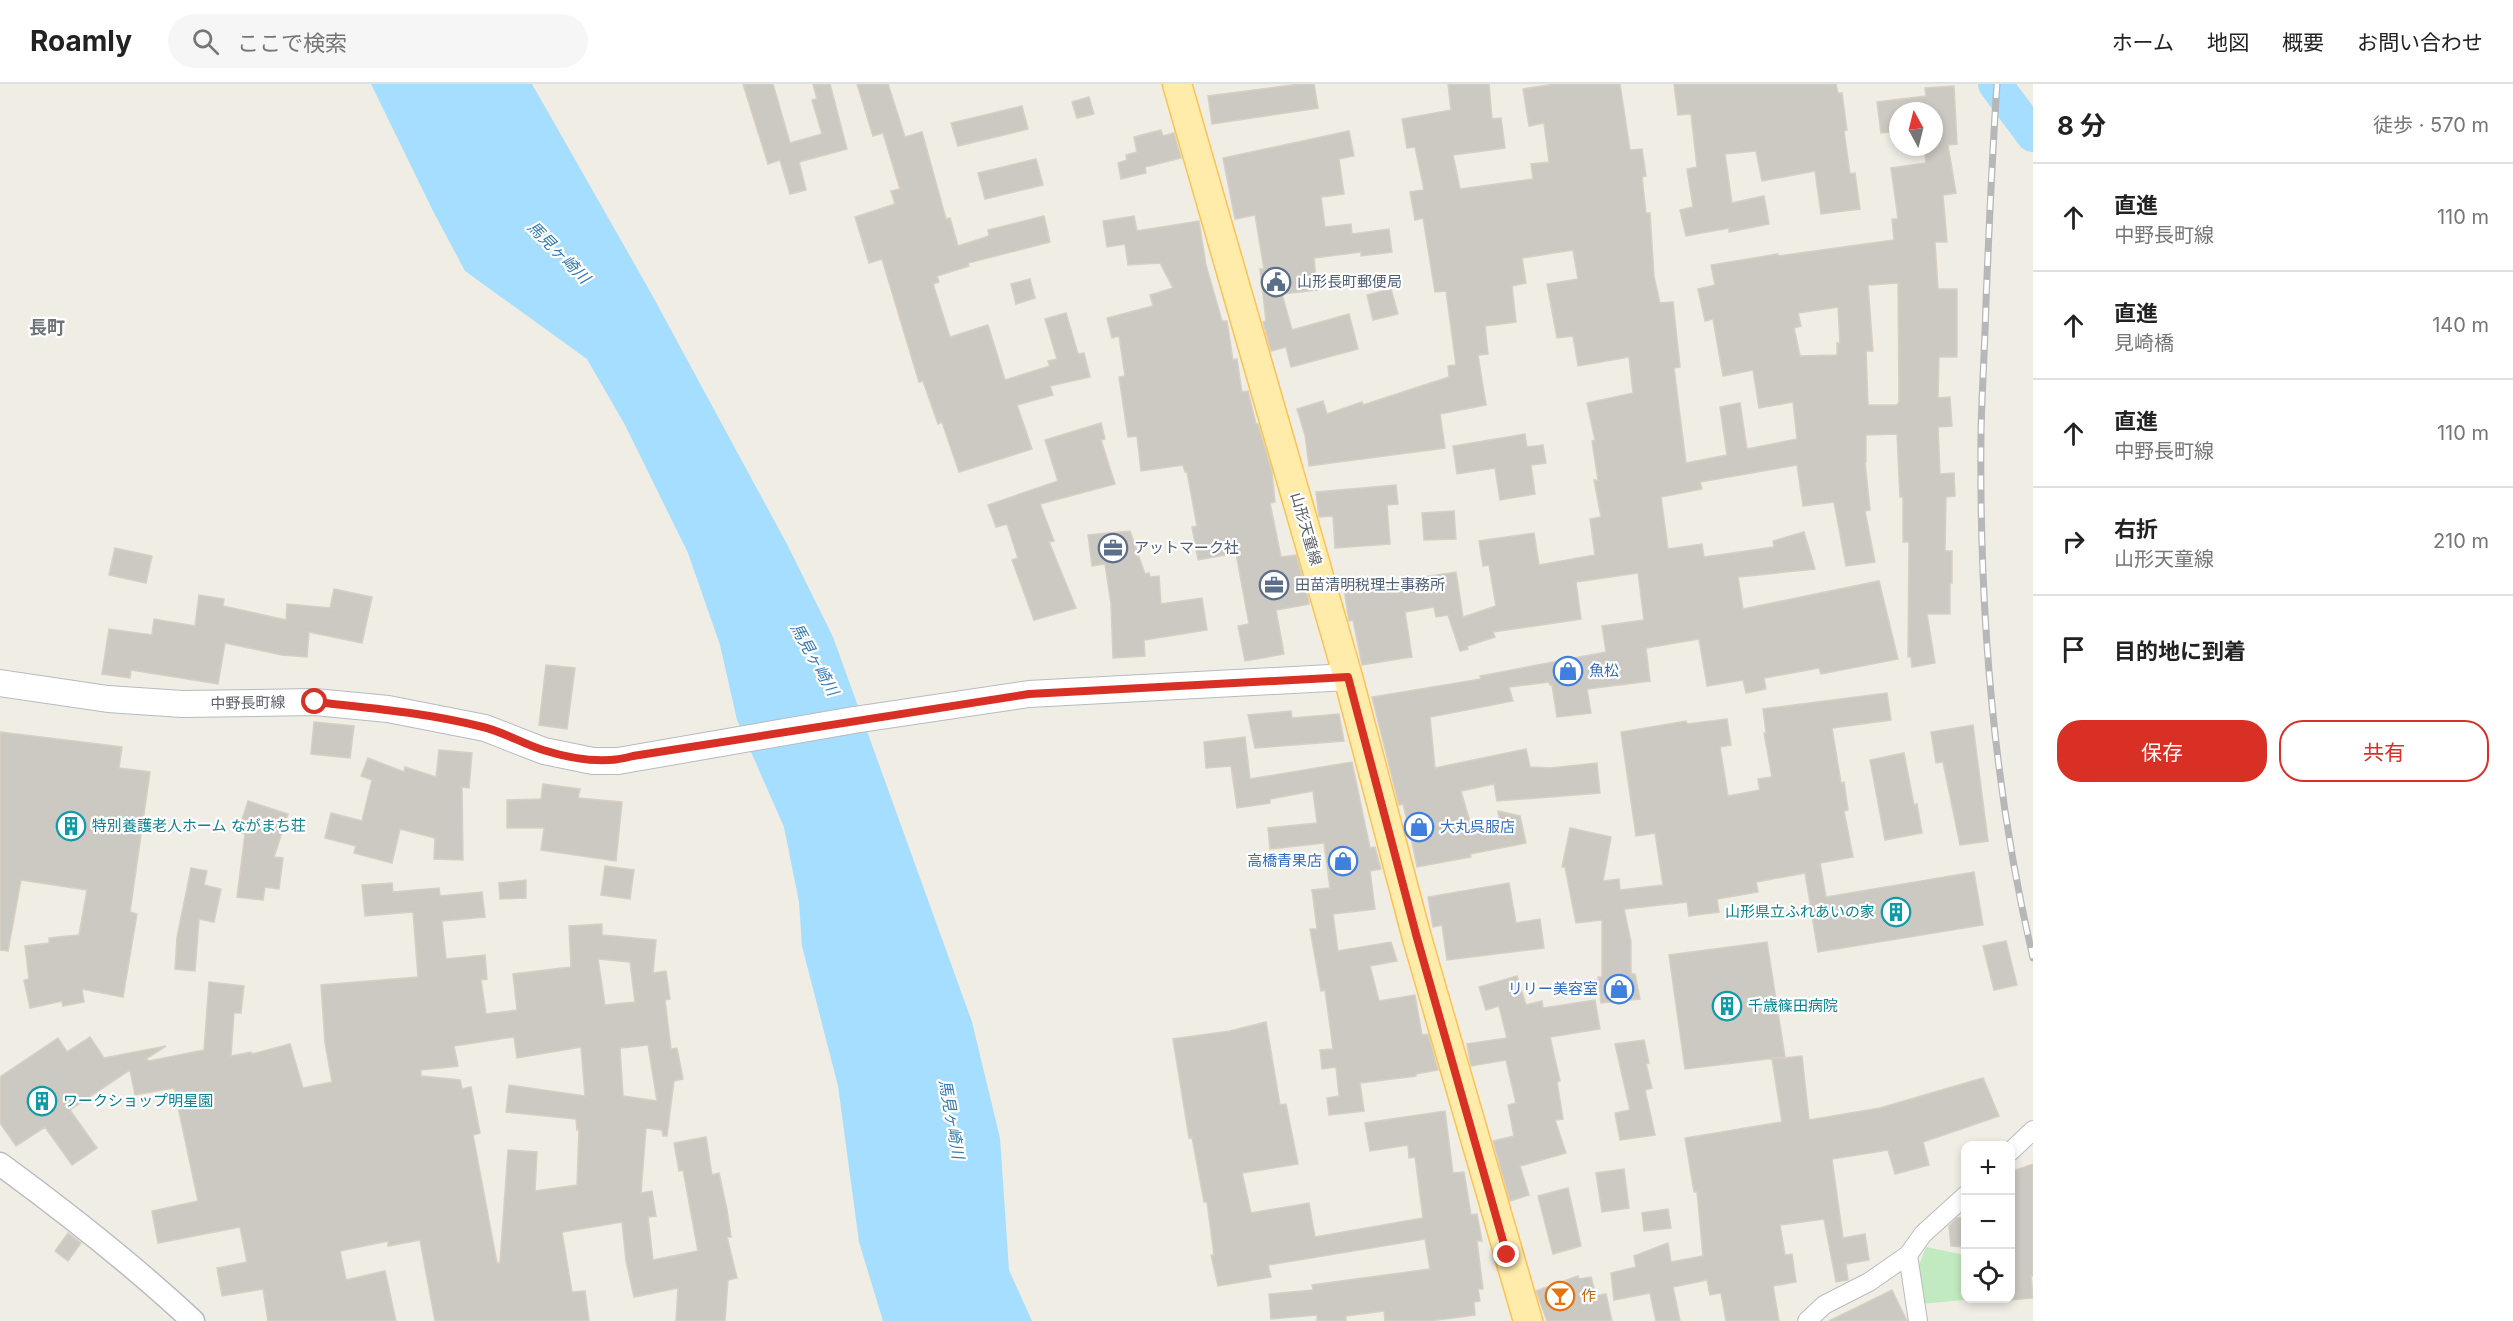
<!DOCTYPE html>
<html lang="ja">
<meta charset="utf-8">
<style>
body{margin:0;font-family:Inter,"Noto Sans JP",sans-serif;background:#f6f6f6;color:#222}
.controls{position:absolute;right:18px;bottom:18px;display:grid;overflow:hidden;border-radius:12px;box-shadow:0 3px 9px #0003}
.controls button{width:54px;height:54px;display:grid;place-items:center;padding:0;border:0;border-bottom:2px solid #e0e0e0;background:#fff;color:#222;font:30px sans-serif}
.compass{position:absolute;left:1889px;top:18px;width:54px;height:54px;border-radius:50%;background:#fff;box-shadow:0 3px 9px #0003;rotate:353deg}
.stop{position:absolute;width:18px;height:18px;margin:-14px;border:4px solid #d93025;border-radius:50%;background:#fff}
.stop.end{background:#d93025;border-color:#fff;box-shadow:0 2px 6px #0008}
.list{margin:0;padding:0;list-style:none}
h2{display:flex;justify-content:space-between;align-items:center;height:78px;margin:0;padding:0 24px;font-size:26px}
h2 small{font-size:20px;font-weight:400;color:#767676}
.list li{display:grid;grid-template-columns:39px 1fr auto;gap:18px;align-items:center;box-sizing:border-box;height:108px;padding:0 24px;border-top:2px solid #e0e0e0}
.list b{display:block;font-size:22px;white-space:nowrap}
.list p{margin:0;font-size:20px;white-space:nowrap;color:#767676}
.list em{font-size:20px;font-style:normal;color:#767676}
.actions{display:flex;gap:12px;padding:18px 24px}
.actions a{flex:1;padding:14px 0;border:2px solid #d93025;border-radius:24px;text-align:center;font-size:21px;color:#d93025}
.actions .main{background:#d93025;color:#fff}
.icon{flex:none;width:33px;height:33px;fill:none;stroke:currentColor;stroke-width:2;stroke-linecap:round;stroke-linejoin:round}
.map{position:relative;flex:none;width:2033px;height:1237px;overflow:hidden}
header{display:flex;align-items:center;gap:36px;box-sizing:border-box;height:84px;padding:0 30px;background:#fff;border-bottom:2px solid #e0e0e0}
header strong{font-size:28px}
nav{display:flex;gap:33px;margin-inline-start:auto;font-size:21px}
.search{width:420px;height:54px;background:#f6f6f6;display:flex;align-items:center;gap:15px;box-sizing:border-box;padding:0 21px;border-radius:33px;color:#767676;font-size:22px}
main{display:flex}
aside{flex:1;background:#fff}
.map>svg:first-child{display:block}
.green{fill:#c2eac0}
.water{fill:#a6deff}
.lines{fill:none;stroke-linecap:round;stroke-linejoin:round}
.river{stroke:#a6deff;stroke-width:34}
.building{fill:#ccc8c2;stroke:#d6cfc3;stroke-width:1.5;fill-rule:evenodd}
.minor-casing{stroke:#b8bbc0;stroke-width:20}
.tertiary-casing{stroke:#b8bbc0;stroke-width:25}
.secondary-casing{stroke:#b6bbc0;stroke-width:28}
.primary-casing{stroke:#fdc251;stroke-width:31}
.minor{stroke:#fff;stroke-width:18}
.tertiary{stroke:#fff;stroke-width:22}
.secondary{stroke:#fff;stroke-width:26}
.primary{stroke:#ffecab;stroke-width:28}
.rail-casing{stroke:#b6b7b8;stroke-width:7}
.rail{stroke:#fff;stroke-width:4.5;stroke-dasharray:14;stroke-linecap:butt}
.route{stroke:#d93025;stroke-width:8}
.labels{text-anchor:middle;stroke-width:4.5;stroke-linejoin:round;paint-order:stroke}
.service-label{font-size:15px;fill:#4e5e75;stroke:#fff;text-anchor:start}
.street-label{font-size:15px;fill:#5d6267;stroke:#fff}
.shop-label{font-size:15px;fill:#366cbe;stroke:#fff;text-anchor:start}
.culture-label{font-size:15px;fill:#0d838f;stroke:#fff;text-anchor:start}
.food-label{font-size:15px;fill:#c56008;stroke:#fff;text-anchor:start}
.water-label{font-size:16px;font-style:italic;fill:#367ab2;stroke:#fff}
.quarter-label{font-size:18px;font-weight:bold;fill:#6d7479;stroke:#fff}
</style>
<header>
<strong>Roamly</strong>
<div class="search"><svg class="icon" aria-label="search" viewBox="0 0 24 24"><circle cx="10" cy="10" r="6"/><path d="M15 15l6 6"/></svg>ここで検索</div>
<nav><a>ホーム</a><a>地図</a><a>概要</a><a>お問い合わせ</a></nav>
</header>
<main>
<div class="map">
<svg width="2033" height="1237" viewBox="0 0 2033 1237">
<rect width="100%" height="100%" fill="#f0ede5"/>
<!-- green -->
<path class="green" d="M1926,1163L1965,1171L1966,1214L1973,1215L1922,1220L1918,1184Z"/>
<!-- water -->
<path class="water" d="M371,0H532L651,209L788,462L833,553L972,938L1000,1054L1009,1186L1032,1237H883L859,1158L838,1002L802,862L799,818L784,743L737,636L720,561L688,469L625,341L587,275L465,187L433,127Z"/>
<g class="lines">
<!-- river -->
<path class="river" d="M1995,0L2033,51"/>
</g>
<!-- building -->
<path class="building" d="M743,0H773L790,59L822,50L812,16L817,15L813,0H830L847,65L799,78L806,106L790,110L780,76L768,80Z
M857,0H888L905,53L922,48L946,135L950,134L958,162L989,152L988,146L1044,132L1050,158L968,179L969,182L937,192L939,198L933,200L950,253L988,241L1005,296L1050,282L1048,277L1057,275L1045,235L1066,229L1078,270L1084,269L1090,293L1050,302L1053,311L1017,321L1032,365L959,388L942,338L938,340L923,297L919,298L882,175L869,179L855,133L895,120L891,107L900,105L883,49L873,52Z
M1300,0H1314L1318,24L1212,40L1208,12Z
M1448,0H1489L1492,35L1501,34L1505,64L1453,71L1460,105L1533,95L1531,80L1549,78L1544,39L1529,42L1523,5L1555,0H1620L1630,66L1642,65L1646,92L1642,93L1646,129H1650L1654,193L1660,219L1673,218L1680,283L1674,284L1686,379L1727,371L1720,323L1740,319L1747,365L1797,355L1793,318L1759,324L1753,286L1723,292L1713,235L1705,237L1698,205L1715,201L1711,181L1778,170V172L1894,156L1892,135H1898L1891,84L1926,79L1924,63H1934V27H1898V47L1881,49L1877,18L1926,12L1925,4L1954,2L1957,60L1948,61L1956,109L1943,111L1947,158H1935L1938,205H1957V273H1939L1938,314L1950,313L1952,342L1938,343L1940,390L1954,389L1955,412L1946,413L1945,467H1952V499H1950V530H1927L1935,579L1912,583L1911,573H1908L1909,458H1903V413H1900L1897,350L1866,351V378H1865L1870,426L1865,427L1875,478L1846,482L1834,418L1803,422L1797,381L1700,398L1702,405L1661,413L1668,465L1702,460L1704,473L1774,463L1773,457L1804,448L1815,485L1738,493L1743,525L1879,497L1898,575L1821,590L1819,584L1764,594L1766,605L1746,609L1743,596L1707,602L1699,555L1646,564L1650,597L1587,605L1591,629L1557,633L1552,601H1550L1549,598L1509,603L1513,617L1430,633L1435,684L1526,665L1530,683L1550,684L1597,679L1600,709L1497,717L1494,700L1461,707L1472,745L1500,740L1498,727L1520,732L1526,759L1470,770L1471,773L1417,783L1410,748L1403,720L1399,721L1372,613L1481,595L1480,592L1606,568L1602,542L1644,536L1638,489L1576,498L1581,535L1493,548L1495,553L1467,562L1468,565L1460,567L1448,531L1436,533L1434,523L1405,528L1412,573L1362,581L1353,536L1349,537L1344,505L1456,488L1463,533L1496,522L1489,481L1483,482L1479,457L1534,449L1539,481L1595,471L1590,435L1601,433L1594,396H1598L1592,357L1595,356L1587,319L1633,309L1629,273L1578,282L1573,252L1557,254L1547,200L1578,195L1573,166L1522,174L1526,199L1512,202L1516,238L1485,242L1488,270L1478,271L1486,321L1440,330L1445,364L1309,382L1305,351L1297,325L1323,317L1327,330L1362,318L1363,321L1449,293L1448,282L1456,281L1446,207L1435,208L1423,134L1415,136L1410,108L1424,106L1415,63L1407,64L1402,35L1451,26ZM1898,199L1899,318L1897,321H1868L1866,267H1873L1868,201ZM1838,223L1840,259H1837V271L1800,272L1794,244L1801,242L1798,229Z
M1674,0H1836L1838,9H1842L1847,46L1844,47L1850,90L1855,89L1860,125L1821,130L1815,87L1762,97L1756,67L1725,70L1732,119L1764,112L1769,140L1729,148V144L1686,152L1680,126L1693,123L1687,85L1697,83L1691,30L1678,31Z
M1089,13L1094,30L1077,34L1072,18Z
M1022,22L1028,45L958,62L951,39Z
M1161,46L1163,52L1174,49L1181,74L1145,83L1146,89L1121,95L1118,79L1127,76L1126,71L1137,68L1134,53Z
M1349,47L1354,72L1339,75L1344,110L1321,113L1325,143L1351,140L1352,150L1389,145L1392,168L1361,172V168L1314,174L1317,206L1282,210L1292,246L1349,230L1358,265L1291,283L1286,263L1271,267L1263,238L1266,237L1260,185H1264L1255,131L1235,135L1223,74Z
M1036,75L1043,101L985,115L978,89Z
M1134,132L1137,147L1199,137L1206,181L1222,237H1227L1233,276L1237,275L1242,308L1248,307L1256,340H1258L1272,388L1275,418L1270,419L1281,473L1296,471L1309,517V520L1276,526L1284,570L1245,577L1238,542L1249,540L1236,469L1198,476L1192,443L1197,442L1187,388H1185L1183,381L1141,387L1137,352L1128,353L1119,293L1125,292L1119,252L1112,254L1107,234L1153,222L1150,211L1173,204L1160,179L1128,181L1125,160L1107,163L1103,137Z
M1030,195L1035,214L1016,220L1011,200Z
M1391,205L1398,230L1373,236L1367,211Z
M1101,339L1105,355L1101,356L1115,400L1040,420L1054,457L1049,458L1076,524L1034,536L1012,476L1018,474L1007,440L996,443L988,421L1058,397L1045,356Z
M1525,350L1527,363L1543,361L1546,379L1531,381L1535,410L1500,416L1495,384L1457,390L1453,362Z
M1396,401L1398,420L1387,421L1390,460L1335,464L1333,432L1319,433L1316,408Z
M1454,427L1456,455L1424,456L1422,429Z
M1130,447L1145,490L1149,489L1150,493L1159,492L1161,520L1202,514L1207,546L1144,556L1145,572L1113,574L1111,520L1105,480L1092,482L1088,451Z
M115,464L152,472L146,499L109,491Z
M334,505L372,513L362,559L309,548L307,573L282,571L225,559L218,600L131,586L130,594L102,590L109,545L152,551L154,535L195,542L199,511L224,515L223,522L286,536L287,520L330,524Z
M546,581L575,584L567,645L539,641Z
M1887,609L1891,636L1832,644L1841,699L1844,698L1848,726L1844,727L1853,773L1820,779L1826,813L1974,788L1983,841L1818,868L1805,789L1756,798L1758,808L1717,815L1719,828L1689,832L1687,818L1624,825L1631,858V890H1635L1640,915L1601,919L1598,893H1602V836L1576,839L1565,783H1562L1570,744L1611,753L1603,797L1619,795L1620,806L1663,801L1655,749L1636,752L1621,648L1686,637L1687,640L1727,635L1731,661L1720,663L1728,712L1760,706L1758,695L1772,693L1764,649H1766L1763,625Z
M1291,627L1292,634L1339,630L1344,657L1255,664L1248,631Z
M314,638L354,642L350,674L311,670Z
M1973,641L1988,757L1960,761L1943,678L1936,679L1931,648Z
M0,648L122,663L119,684L150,688L130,828L137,830L123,913L82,905L84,918L63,922L62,917L30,924L24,896L29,895L25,862L49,859V854L79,851L87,806L21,796L8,867L0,866Z
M1245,653L1250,695L1352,678L1370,764L1375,763L1381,785L1370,787L1375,825L1333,830L1338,867L1391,858L1397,877L1370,882L1379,917L1415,911L1422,951L1428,950L1438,986L1416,990V992L1360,999L1364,1027L1329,1031L1327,1014L1339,1012L1336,983L1322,985L1320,966L1333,965L1325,906L1321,907L1310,845H1317L1312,806L1330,804L1324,759L1270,765L1268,744L1317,739L1313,707L1270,715V719L1237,724L1231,682L1206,684L1204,658Z
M439,666L472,669L469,704L462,703L463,776L434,775L435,754L400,745L392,779L354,769L356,762L325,754L331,729L362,737L372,696L361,692L368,674L404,688L405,683L436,693Z
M1904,669L1914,721L1917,720L1922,749L1885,756L1870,676Z
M543,700L580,705L578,714L622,718L616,777L541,766L544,744H507V716L541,715Z
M248,717L288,730L274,773L283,774L279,805L265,803L263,816L237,813L245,750L238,748Z
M605,782L634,786L630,815L601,811Z
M191,784L207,787L204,801L221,805L214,838L199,835L195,887L175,885L177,853Z
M526,796V814L500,815L499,799Z
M392,799L393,808L439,804L440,812L482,808L485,833L442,837L446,875L485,871L487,895L481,896L486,930L517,926L513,890L571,883L569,842L602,840V851L656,856L653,889L666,887L670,915L665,916L671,965L677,964L683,995L674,997L667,1052H663L662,1046L646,1044L641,1109L652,1107L656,1132L648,1133L653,1176L698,1167L683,1086L679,1087L674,1059L706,1053L712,1091L719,1089L727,1126L731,1153H727L737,1194L728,1196L725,1237H676L678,1204L634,1213L626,1177L622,1138L562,1148L572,1208L585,1207L589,1237H435L420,1156L388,1162V1157L340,1167L346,1196L385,1187L396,1237H268L263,1205L222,1212L217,1184L247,1178L240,1143L158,1159L152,1127L198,1117L174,1004L135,1011L130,986L70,1026L97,1064L72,1081L45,1043L16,1062L0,1039V993L58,954L67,968L90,953L104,974L166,962L146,975L149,977L204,966L209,898L244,902L241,929H234L231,972L251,968L252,970L290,960L303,1004L332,998L325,959L321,901L418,893L413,828L365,832L362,801ZM598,875L630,878L635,918L605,921ZM514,953L517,974L581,963L585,1012L509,1001L506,1028L576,1035L577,1046H579L577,1101L535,1107L537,1068L508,1066L500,1179H497L473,1051L480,1049L471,1003L462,1005L460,996L421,992V986L458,982L454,962ZM648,961L657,1017L623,1012L620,964Z
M1509,799L1516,839L1540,835L1544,864L1447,876L1442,841L1433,843L1428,813Z
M2006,857L2017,901L1994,906L1983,862Z
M1767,858L1785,973L1685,985L1669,871Z
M1517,892L1526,921L1542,917L1543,924L1595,916L1600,945L1550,953L1560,997L1557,998L1563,1035L1555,1036L1566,1069L1520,1082L1529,1111L1510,1117L1493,1057L1514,1052L1508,1021L1516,1019L1506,976L1471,982L1467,960L1507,954L1499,922L1486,926L1479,903Z
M1266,938L1280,1021L1286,1020L1298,1080L1242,1089L1251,1129L1309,1119L1315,1153L1423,1134L1415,1073L1409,1074L1408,1061L1370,1067L1365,1039L1445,1027L1453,1089L1464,1088L1471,1131L1477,1130L1482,1157H1477L1483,1205H1478L1480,1217L1474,1218L1475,1231L1429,1237H1385L1384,1227L1346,1232V1237H1317V1231L1271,1235L1269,1210L1313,1206L1312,1201L1430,1185L1425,1155L1268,1181L1271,1193L1218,1202L1211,1171H1214L1207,1118H1204L1192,1053L1189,1054L1173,955L1230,947Z
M1644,956L1649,979L1646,980L1652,1004L1645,1006L1655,1051L1620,1056L1615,1029L1630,1026L1615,960Z
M1802,972L1809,1036L1880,1024L1983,994L1999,1032L1923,1058L1929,1081L1895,1090L1888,1066L1832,1075L1843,1154L1865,1150L1869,1176L1846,1180L1848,1196L1836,1198L1824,1135L1780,1141L1785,1171L1792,1170L1796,1198L1773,1202L1779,1237H1726L1721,1209L1710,1211L1707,1196L1673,1203L1680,1237H1656L1650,1209L1614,1216L1611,1189L1636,1183L1634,1172L1668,1159L1671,1178L1703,1172L1697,1108H1694L1685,1054L1782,1038L1772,975Z
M2033,1080V1192H2031L2033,1214L2010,1216V1088Z
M1624,1085L1629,1124L1602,1128L1596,1089Z
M1568,1104L1581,1162L1553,1170L1538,1112Z
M1668,1125L1671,1144L1644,1147L1642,1129Z
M1965,1133V1163L1951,1162L1949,1142L1957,1134Z
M68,1149L81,1159L68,1177L55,1167Z
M1578,1192L1579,1195L1591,1193L1596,1212L1606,1210L1612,1237H1547L1536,1207Z
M1892,1206L1907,1237H1829Z"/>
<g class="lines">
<!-- minor casing -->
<g class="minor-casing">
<path id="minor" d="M2010,1068L2033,1046
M1807,1237L1824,1221L1869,1198L1908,1171
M1918,1237L1908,1171L1923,1150L1966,1111"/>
</g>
<!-- tertiary casing -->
<g class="tertiary-casing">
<path id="tertiary" d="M0,1080C67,1129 132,1180 193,1237"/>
</g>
<!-- secondary casing -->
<g class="secondary-casing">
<path id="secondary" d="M0,599L108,615L182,620L315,618L388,625L485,644L544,667L593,677H618L854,636L1029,610L1348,593"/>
</g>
<!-- primary casing -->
<g class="primary-casing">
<path id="primary" d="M1177,0L1348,593L1417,854L1528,1237"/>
</g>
<!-- minor -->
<use href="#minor" class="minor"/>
<!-- tertiary -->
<use href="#tertiary" class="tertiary"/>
<!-- secondary -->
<use href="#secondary" class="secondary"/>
<!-- primary -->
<use href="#primary" class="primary"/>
<!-- rail casing -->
<g class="rail-casing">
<path id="rail" d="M1997,0C1992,72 1989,145 1986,217C1985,261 1982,304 1981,348C1979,524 1993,703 2033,874"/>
</g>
<!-- rail -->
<use href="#rail" class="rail"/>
</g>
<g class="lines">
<!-- route -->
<path class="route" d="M315,618C371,624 428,629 483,643C504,648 523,660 543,666C572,675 604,681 633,672L1029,610L1348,593L1417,854L1507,1171"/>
</g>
<!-- icons -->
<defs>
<g id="civic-ring" transform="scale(1.5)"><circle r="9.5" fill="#fff" stroke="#5c6f8a" stroke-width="1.5"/><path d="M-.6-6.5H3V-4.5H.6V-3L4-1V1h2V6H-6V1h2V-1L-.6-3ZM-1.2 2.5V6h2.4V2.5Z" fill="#5c6f8a"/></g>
<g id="office-ring" transform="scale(1.5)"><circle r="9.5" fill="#fff" stroke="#5c6f8a" stroke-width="1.5"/><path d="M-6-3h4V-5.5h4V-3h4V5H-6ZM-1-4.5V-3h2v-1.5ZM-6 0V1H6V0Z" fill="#5c6f8a"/></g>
<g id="shop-ring" transform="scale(1.5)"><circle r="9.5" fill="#fff" stroke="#3f7fe0" stroke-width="1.5"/><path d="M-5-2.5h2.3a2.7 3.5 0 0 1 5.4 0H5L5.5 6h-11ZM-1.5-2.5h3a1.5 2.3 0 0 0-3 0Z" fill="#3f7fe0"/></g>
<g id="building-ring" transform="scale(1.5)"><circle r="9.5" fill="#fff" stroke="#0f9aa8" stroke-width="1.5"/><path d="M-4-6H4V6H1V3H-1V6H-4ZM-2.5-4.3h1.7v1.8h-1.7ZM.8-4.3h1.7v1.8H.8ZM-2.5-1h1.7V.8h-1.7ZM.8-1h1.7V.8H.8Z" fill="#0f9aa8"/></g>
<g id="bar-ring" transform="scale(1.5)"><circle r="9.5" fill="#fff" stroke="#e8710a" stroke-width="1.5"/><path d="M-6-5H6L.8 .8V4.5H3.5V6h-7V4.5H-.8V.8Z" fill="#e8710a"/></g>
</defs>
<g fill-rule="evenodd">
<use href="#civic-ring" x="1276" y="198"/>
<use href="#office-ring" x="1113" y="464"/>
<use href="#office-ring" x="1274" y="501"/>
<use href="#shop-ring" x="1568" y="587"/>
<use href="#building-ring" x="71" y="742"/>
<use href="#shop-ring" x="1419" y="743"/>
<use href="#shop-ring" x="1343" y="777"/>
<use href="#building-ring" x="1896" y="828"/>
<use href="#shop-ring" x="1619" y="905"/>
<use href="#building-ring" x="1727" y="922"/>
<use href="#building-ring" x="42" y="1017"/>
<use href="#bar-ring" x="1560" y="1212"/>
</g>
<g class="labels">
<!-- service labels -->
<g class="service-label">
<text x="1297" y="203">山形長町郵便局</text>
<text x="1134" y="469">アットマーク社</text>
<text x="1295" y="506">田苗清明税理士事務所</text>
</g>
<!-- street labels -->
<g class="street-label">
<text transform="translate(1306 445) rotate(74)" y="5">山形天童線</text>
<text transform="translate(248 619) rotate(-1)" y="5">中野長町線</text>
</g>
<!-- shop labels -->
<g class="shop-label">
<text x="1589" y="592">魚松</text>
<text x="1440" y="748">大丸呉服店</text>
<text x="1322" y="782" text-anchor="end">高橋青果店</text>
<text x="1598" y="910" text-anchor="end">リリー美容室</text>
</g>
<!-- culture labels -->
<g class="culture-label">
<text x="92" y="747">特別養護老人ホーム ながまち荘</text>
<text x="1875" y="833" text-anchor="end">山形県立ふれあいの家</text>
<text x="1748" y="927">千歳篠田病院</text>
<text x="63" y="1022">ワークショップ明星園</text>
</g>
<!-- food labels -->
<g class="food-label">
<text x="1581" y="1217">作</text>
</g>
<!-- water labels -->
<g class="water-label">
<text transform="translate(559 168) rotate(45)" y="6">馬見ヶ崎川</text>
<text transform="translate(815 575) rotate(61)" y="6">馬見ヶ崎川</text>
<text transform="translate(952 1035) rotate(80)" y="6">馬見ヶ崎川</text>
</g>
<!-- quarter labels -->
<g class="quarter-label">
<text x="47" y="250">長町</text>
</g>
</g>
</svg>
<div class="controls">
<button>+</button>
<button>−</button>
<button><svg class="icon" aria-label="locate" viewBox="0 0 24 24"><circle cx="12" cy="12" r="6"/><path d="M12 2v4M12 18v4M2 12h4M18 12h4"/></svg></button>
</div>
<svg class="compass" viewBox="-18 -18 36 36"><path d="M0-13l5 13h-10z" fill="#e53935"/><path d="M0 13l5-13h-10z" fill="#767676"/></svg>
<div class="stop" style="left:315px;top:618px"></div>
<div class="stop end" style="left:1507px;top:1171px"></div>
</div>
<aside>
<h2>8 分<small>徒歩 · 570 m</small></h2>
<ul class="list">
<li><svg class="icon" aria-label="ahead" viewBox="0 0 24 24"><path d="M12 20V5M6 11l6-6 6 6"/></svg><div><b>直進</b><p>中野長町線</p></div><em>110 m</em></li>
<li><svg class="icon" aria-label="ahead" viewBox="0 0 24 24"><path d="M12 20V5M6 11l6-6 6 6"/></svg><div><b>直進</b><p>見崎橋</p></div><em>140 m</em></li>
<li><svg class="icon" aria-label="ahead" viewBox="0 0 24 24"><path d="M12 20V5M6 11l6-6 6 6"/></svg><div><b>直進</b><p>中野長町線</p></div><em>110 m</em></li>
<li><svg class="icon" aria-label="right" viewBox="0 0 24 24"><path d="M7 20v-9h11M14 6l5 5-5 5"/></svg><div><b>右折</b><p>山形天童線</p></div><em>210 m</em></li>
<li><svg class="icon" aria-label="arrive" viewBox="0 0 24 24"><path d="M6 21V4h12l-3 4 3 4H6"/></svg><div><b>目的地に到着</b></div></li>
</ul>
<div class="actions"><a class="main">保存</a><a>共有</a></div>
</aside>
</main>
